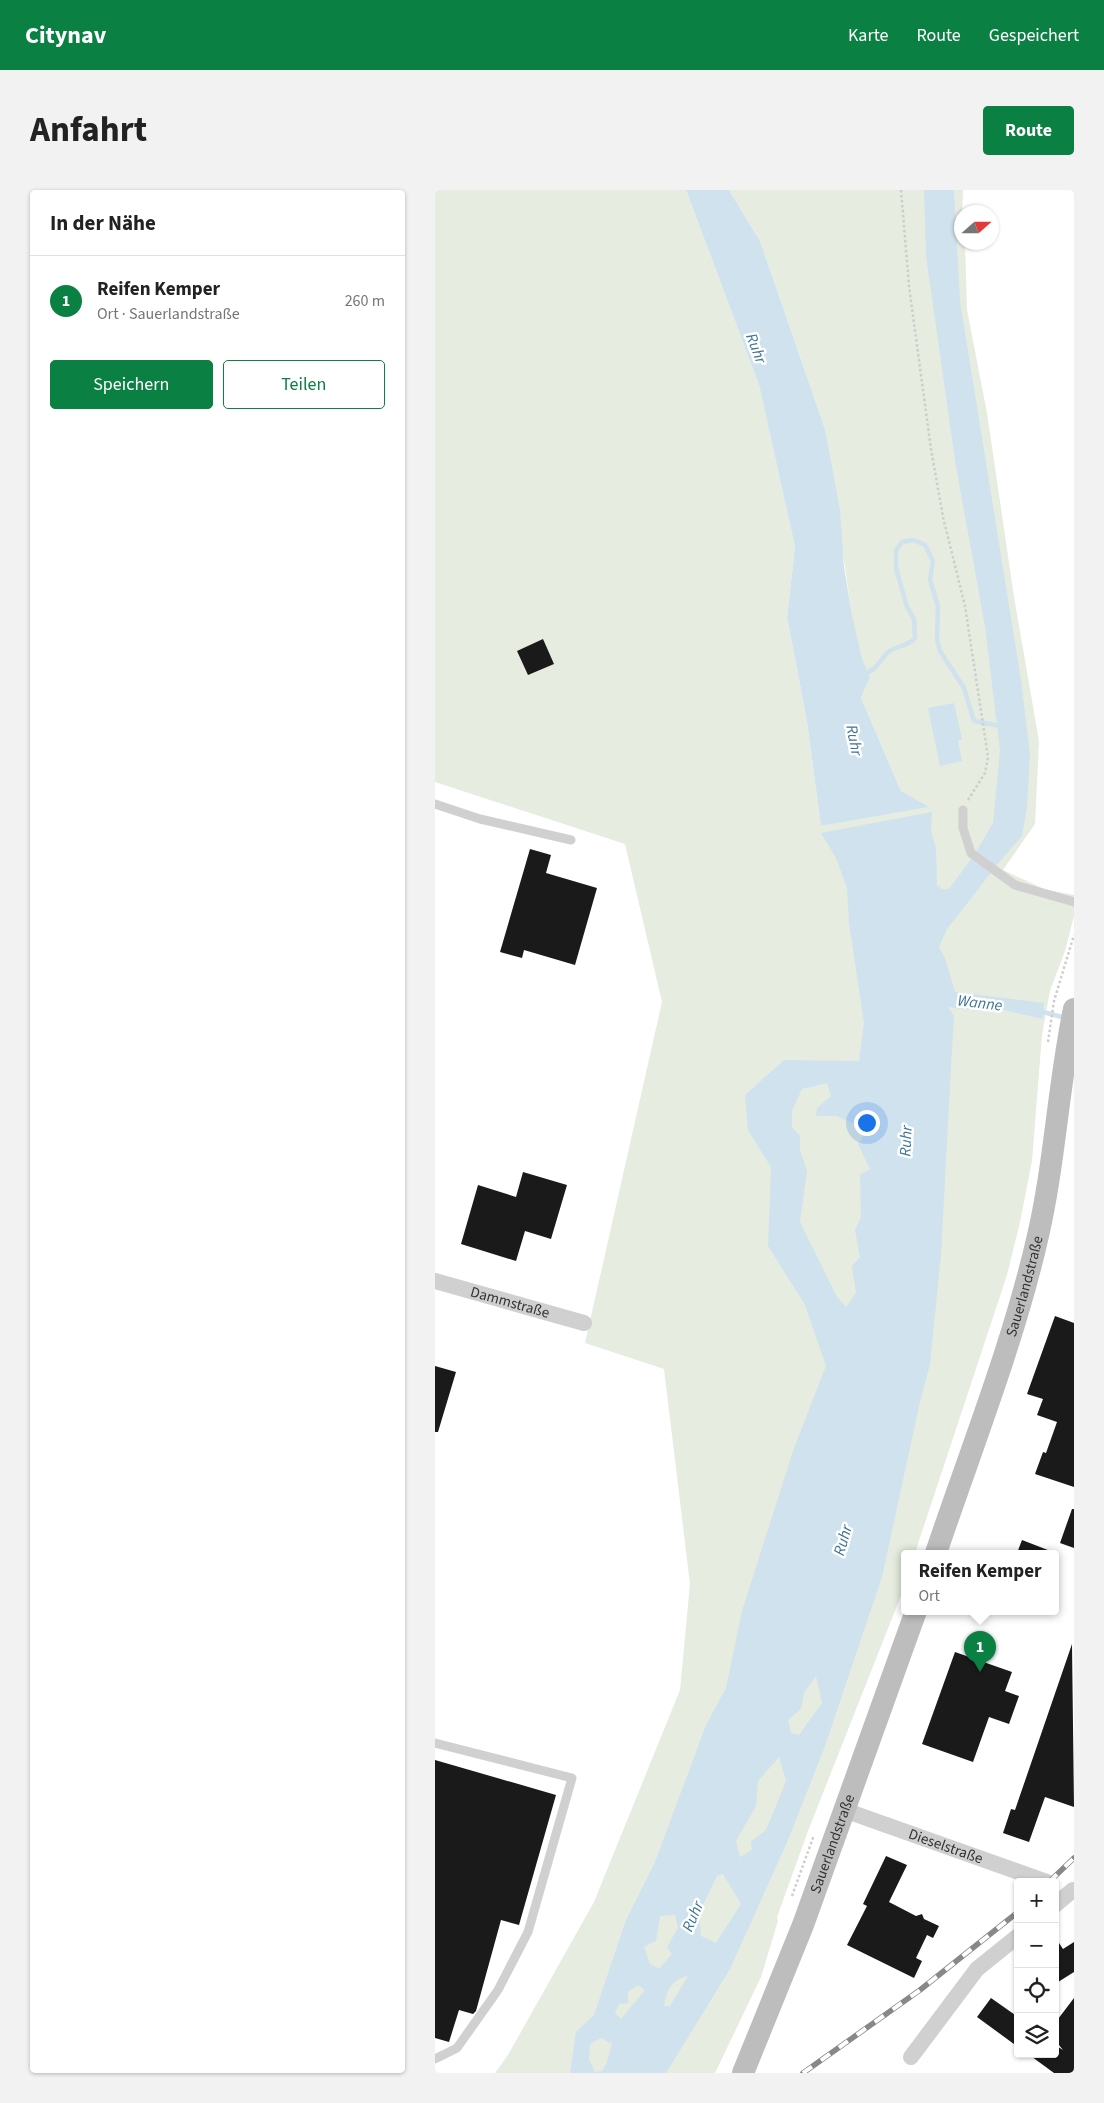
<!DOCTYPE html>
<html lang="de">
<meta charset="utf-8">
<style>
body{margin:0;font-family:"Source Sans 3",sans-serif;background:#f2f2f2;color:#222}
.controls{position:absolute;right:15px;bottom:15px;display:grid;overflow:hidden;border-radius:5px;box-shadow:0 1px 4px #0004}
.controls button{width:45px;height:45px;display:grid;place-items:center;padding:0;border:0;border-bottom:1px solid #e0e0e0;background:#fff;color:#222;font:25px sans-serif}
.compass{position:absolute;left:519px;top:15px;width:45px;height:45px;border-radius:50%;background:#fff;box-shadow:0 1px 4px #0004;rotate:69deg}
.you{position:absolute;left:431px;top:932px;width:18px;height:18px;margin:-12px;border:4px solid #fff;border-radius:50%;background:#1a73e8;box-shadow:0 0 0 8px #1a73e833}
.badge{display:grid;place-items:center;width:32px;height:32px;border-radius:50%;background:#0b8043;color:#fff;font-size:16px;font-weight:700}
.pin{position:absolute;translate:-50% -41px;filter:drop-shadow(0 1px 2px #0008)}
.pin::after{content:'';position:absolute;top:26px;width:18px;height:15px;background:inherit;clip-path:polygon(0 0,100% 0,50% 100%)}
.popup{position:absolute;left:466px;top:1360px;width:158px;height:65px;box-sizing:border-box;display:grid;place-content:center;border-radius:5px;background:#fff;filter:drop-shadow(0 1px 4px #0005);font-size:16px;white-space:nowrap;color:#767676}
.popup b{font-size:19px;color:#222}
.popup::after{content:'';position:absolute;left:50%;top:100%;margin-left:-10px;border:10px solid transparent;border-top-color:#fff}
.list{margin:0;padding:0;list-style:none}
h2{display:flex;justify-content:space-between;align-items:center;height:65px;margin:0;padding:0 20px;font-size:21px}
h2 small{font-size:16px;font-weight:400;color:#767676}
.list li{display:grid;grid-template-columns:32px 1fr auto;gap:15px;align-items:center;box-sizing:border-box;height:90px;padding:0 20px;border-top:1px solid #e0e0e0}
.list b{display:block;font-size:19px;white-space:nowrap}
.list p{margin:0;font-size:16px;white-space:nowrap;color:#767676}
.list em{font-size:16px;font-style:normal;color:#767676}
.actions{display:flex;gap:10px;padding:15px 20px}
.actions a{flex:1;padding:11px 0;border:1px solid #0b8043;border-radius:5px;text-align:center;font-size:18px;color:#0b8043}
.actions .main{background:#0b8043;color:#fff}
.icon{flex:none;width:28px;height:28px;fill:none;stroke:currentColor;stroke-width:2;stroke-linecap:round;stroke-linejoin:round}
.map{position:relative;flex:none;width:639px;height:1883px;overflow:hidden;border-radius:5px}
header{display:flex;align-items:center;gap:30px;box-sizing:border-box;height:70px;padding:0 25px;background:#0b8043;color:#fff}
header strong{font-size:24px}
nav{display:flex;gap:28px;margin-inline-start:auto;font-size:18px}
.intro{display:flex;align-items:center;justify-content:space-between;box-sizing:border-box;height:120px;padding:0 30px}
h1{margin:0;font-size:35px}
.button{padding:12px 22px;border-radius:5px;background:#0b8043;color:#fff;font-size:18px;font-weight:700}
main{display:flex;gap:30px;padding:0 30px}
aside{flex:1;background:#fff;border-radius:5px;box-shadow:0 1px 4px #0004}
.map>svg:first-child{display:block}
.green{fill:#e6ecdf}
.water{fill:#cfe2ee;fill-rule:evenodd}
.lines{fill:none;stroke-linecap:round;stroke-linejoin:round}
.stream{stroke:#cfe2ee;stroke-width:4.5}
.building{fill:#1a1a1a}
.path{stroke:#cdcdcd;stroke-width:2.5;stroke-dasharray:2.5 2.5;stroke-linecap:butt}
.lane{stroke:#d0d0d0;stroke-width:9}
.street{stroke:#d0d0d0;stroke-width:16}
.secondary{stroke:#bdbdbd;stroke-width:22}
.rail-casing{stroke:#888;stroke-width:5.5}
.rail{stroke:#fff;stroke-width:4;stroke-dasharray:11;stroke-linecap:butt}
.labels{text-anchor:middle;stroke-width:5;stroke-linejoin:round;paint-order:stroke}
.street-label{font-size:15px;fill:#333;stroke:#fff}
.water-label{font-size:16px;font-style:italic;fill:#3f7597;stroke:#fff}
</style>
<header>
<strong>Citynav</strong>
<nav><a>Karte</a><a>Route</a><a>Gespeichert</a></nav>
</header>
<div class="intro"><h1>Anfahrt</h1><a class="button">Route</a></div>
<main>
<aside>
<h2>In der Nähe<small></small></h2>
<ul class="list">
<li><span class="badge">1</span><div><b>Reifen Kemper</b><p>Ort · Sauerlandstraße</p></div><em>260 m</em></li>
</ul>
<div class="actions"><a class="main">Speichern</a><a>Teilen</a></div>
</aside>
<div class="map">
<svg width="639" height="1883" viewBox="0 0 639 1883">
<rect width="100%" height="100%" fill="#fff"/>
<!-- green -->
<path class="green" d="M0,0H251L324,195L360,357L352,427L372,532L386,636L493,617L466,601L426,508L435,487L426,469L417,426L390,239L325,51L294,0H528L526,52L530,53L532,120L552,223L579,407L604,551L600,634L568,680L609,699L639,705V726L630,761L615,801L607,845L597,971L585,1032L572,1085L480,1363H470V1393L465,1408L373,1641L342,1727L343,1731L326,1787L280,1883H60L73,1865L159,1712L245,1500L255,1394L229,1179L150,1153L227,812L190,654L0,592Z"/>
<!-- water -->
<path class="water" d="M251,0H294L325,51L390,239L405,320L409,377L417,425L427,469L435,487L426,508L466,601L494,617L386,636L372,532L352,427L360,357L324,195Z
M489,0H519L525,111L586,490L595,563L592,618L587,646L558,679L540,664L558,633L565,561L550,436L521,277L491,66Z
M519,513L527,549L523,551L527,571L505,576L493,518Z
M497,622L496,641L501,658L502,695L507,699H514L539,665L558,680L512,739L504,757L510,768L520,802L609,813L608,829L565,819L545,821L513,817L519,826L516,877L506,1065L495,1174L484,1216L447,1387L390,1556L353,1650L295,1779L231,1883H135L141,1842L159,1825L191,1730L220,1672L271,1535L291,1498L307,1421L359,1258L391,1176L370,1115L333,1056L336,977L313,940L310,905L349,870L424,871L429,833L414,733L412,698L401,668L386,643ZM392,893L396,906L382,918L381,926H402L432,940L423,954L435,979L425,985L426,1027L420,1040L425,1067L417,1076L421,1103L411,1117L402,1107L365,1032L372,981L365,960V946L357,937V921L367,899ZM381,1486L387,1513L364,1545L356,1543L353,1530L366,1519L369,1503ZM344,1567L351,1591L331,1640L316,1652L317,1660L305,1667L301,1651L321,1616L323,1591ZM288,1684L306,1714L281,1753L266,1746L264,1723L282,1686ZM240,1725L243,1738L232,1757L237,1764L224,1779L215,1774L209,1757L221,1751L225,1726ZM253,1786L235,1816H229C232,1800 236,1790 253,1786ZM203,1795L210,1800L186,1829L180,1823L184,1814L193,1813V1802ZM166,1848L177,1854L172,1872L167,1881L160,1882L154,1869L155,1854Z"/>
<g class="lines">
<!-- stream -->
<path class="stream" d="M428,484C439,482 445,471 452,463C461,455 473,457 480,448L479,429L472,417L461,378V360L467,352L479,350L490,355L498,371L495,390L503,416L502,449L505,461L529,498L539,531L566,536
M604,821L631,828"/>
</g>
<!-- building -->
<path class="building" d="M108,449L119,474L93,485L82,461Z
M95,659L116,665L111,683L162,698L140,775L89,760L87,768L65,762Z
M88,982L132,995L116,1049L90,1041L81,1071L26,1054L43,995L81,1007Z
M620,1126L639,1133V1297L600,1284L608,1262L611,1263L622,1232L602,1225L608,1209L592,1204Z
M0,1176L21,1182L3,1242H0Z
M637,1319H639V1358L625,1353Z
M587,1350L618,1362V1363H582Z
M637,1454L639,1617L610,1607L594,1652L568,1643L576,1619L580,1620Z
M520,1462L577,1482L570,1501L584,1506L574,1534L554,1527L538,1572L487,1554Z
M0,1570L121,1605L84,1735L66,1730L41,1821L38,1824L24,1820L14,1852L0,1848Z
M451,1666L472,1675L454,1712L481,1726L487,1724L489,1729L504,1736L498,1748L492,1745L481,1768L487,1771L479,1788L412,1755L432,1716L428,1714Z
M620,1747L628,1759L639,1752V1782L620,1794Z
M556,1808L583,1827V1857L542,1827Z
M639,1808V1883H619L593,1864H620V1855L628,1860L620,1850V1833Z"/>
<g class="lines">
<!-- path -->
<path class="path" d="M466,0L474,96L496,259L508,327L530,416L553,567L550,583L533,610
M613,852L619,811L639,745
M357,1706L379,1645"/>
<!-- lane -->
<path class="lane" d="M0,614L45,629L136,650
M528,620V638L536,663L580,695L639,712
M0,1553L137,1588L93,1742L63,1800L22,1858L0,1869"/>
<!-- street -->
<g class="street">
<path id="s1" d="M0,1091L149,1133"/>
<path id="s2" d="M409,1620L612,1692"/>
<path d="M620,1715L638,1700"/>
<path d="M476,1867L542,1779L583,1746"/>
</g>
<!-- secondary -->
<g class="secondary">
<path id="s3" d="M501,1363C535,1262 578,1154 602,1050C620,974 623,896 639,819"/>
<path id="s4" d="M308,1883L368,1735L481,1421"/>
</g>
<!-- rail casing -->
<g class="rail-casing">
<path id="rail" d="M614,1692L639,1668
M368,1883L485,1800L583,1722"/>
</g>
<!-- rail -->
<use href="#rail" class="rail"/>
</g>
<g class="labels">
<!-- street labels -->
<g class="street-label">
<text dy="5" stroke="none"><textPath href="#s3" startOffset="281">Sauerlandstraße</textPath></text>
<text dy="5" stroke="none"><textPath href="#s1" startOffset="78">Dammstraße</textPath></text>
<text dy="5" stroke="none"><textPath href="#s4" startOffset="246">Sauerlandstraße</textPath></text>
<text dy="5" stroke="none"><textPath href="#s2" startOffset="108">Dieselstraße</textPath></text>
</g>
<!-- water labels -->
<g class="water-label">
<text transform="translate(322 158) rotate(69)" y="6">Ruhr</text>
<text transform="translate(420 550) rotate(79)" y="6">Ruhr</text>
<text transform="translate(545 812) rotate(7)" y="6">Wanne</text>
<text transform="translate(470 951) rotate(-87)" y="6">Ruhr</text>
<text transform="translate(407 1350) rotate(-74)" y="6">Ruhr</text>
<text transform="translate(257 1726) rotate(-67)" y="6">Ruhr</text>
</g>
</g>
</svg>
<div class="controls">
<button>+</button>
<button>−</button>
<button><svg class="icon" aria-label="locate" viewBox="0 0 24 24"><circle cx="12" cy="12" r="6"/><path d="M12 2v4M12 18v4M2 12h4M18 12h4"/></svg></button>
<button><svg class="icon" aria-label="layers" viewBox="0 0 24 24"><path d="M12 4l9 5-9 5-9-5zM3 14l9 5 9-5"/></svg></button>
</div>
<svg class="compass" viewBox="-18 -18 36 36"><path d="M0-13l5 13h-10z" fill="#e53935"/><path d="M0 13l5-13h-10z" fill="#767676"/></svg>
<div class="you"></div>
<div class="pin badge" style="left:545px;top:1482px">1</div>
<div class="popup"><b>Reifen Kemper</b>Ort</div>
</div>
</main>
